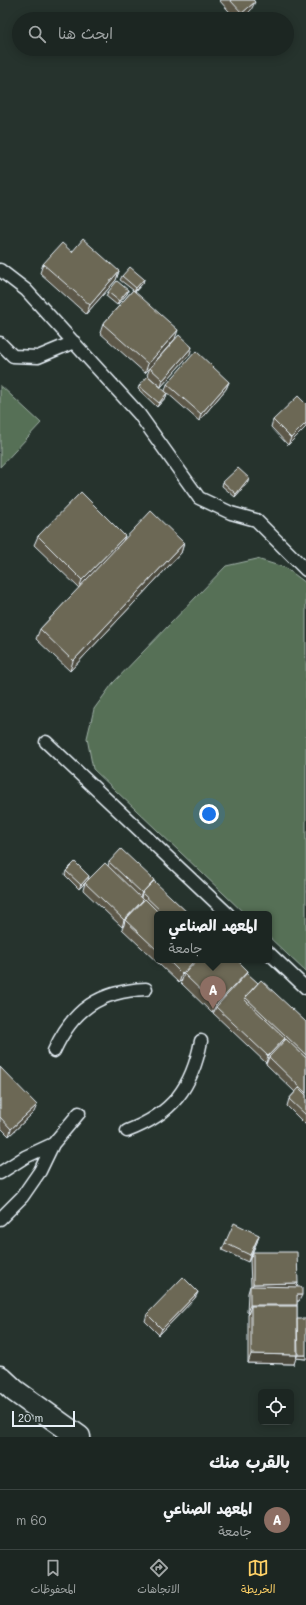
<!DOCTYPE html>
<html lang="ar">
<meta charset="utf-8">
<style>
body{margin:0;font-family:Mali,"Playpen Sans Arabic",sans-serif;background:#29322f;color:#f1f3f6;direction:rtl}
.controls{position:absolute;right:12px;bottom:12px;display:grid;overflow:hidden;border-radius:6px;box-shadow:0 2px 10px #0003}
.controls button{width:36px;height:36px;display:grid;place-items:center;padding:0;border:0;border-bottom:1px solid #3a4340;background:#1c2622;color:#f1f3f6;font:20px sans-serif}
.scale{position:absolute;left:12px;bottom:10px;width:63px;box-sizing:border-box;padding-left:4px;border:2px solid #e8f1f8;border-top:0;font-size:11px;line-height:14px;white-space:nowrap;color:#e8f1f8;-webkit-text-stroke:3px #26332d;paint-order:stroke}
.you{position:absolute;left:209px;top:814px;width:14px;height:14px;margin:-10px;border:3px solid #fff;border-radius:50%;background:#1a73e8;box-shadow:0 0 0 6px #1a73e833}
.badge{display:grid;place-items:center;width:26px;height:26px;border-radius:50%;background:#ffd166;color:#fff;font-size:13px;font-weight:700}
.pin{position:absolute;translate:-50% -33px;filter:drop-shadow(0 1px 2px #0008)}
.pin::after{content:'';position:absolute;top:21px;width:14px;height:12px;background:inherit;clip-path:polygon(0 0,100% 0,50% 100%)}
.popup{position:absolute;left:154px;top:911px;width:118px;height:52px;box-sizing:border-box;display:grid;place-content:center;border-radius:6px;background:#1c2622;filter:drop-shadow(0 1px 3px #0005);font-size:13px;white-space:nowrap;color:#a0a5a5}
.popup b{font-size:15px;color:#f1f3f6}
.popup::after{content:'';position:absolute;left:50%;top:100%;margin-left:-8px;border:8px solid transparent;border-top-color:#1c2622}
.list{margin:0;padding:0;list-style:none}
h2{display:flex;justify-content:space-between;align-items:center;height:52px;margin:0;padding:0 16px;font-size:17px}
h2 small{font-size:13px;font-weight:400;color:#a0a5a5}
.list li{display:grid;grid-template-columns:26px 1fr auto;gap:12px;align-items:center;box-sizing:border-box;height:60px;padding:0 16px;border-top:1px solid #3a4340}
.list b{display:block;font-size:15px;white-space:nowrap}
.list p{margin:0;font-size:13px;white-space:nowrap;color:#a0a5a5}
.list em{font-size:13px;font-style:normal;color:#a0a5a5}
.icon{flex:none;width:22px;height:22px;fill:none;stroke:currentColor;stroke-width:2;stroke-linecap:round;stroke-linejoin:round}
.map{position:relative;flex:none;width:306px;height:1437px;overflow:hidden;direction:ltr}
.search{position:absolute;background:#1c2622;box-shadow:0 2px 10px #0003;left:12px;right:12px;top:12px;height:44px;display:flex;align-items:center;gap:10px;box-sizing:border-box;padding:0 14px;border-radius:22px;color:#a0a5a5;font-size:15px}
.sheet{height:112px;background:#1c2622}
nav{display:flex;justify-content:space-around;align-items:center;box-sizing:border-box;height:56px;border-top:1px solid #3a4340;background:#1c2622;font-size:11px;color:#a0a5a5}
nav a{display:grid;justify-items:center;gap:2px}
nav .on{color:#ffd166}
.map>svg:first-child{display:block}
.green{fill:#567056;stroke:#9fb0a7}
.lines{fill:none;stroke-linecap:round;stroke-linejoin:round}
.service-casing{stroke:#e8f1f8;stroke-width:15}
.trunk-casing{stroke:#e8f1f8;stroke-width:25}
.service{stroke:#26332d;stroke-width:12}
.trunk{stroke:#26332d;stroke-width:22}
.wall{fill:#5d5949;stroke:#e8f1f8}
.shaded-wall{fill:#4c483c;stroke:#e8f1f8}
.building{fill:#6c6755;stroke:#e8f1f8}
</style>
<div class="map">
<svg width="306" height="1437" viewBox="0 0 306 1437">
<rect width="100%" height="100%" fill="#26332d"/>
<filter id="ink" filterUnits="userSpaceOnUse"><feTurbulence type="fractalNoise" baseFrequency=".025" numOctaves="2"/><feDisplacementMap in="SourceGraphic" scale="8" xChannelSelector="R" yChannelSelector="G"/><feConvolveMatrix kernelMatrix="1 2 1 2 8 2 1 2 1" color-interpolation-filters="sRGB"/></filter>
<g filter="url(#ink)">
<!-- green -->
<path class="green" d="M0,385L41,423L0,467Z
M257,559L286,568L306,583V972L269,937V914H245L93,769L87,738L94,709L113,683L226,566Z"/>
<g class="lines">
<!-- service casing -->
<g class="service-casing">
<path id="service" d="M0,270L26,290L139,414L199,498L231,513L256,520L306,570
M0,343L13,356L38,357L74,342
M46,742L228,914
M269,953L306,988
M54,1051C73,1009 100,991 146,989
M127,1131C172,1114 192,1088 201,1041
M0,1173L25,1157L53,1144
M0,1219L22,1197L40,1171L53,1144L79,1113"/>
</g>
<!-- trunk casing -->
<g class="trunk-casing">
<path id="trunk" d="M0,1377L15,1391L79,1437"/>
</g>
<!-- service -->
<use href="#service" class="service"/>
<!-- trunk -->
<use href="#trunk" class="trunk"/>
</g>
<!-- wall -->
<path class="wall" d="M219,0H254L251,10L242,19H236Z
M72,252L119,271L116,280L86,314L40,273L43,264Z
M122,276L144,279L143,283L135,292L175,339L145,373L100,333L103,324L133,290L120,280Z
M128,290L127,294L117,305L106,296L108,292Z
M190,354L161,387L147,375L150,368Z
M229,382L226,389L199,421L165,391L167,384Z
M139,386L167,393L166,397L157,407L138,389Z
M306,404V427L288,445L271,427L273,420Z
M223,482H248L235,497L222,486Z
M38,536H125L123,541L184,543L181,553L70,671L36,639L40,629L79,588L34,545Z
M109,862L153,882L189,914H157V960H237L248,971L247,974L306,1022V1125L287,1106L289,1099L295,1092L266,1064L267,1062L266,1063L213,1013L214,1012L212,1013L181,983L182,980L179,983L122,929L124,925L122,927L83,890L85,883L108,866Z
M66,871L88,880L79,889L65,875Z
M0,1067L34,1112L9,1136L0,1127Z
M259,1235L257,1242L248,1262L222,1250L225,1243Z
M253,1252L298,1283L297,1287L299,1301H297V1320L306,1359L296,1358V1356L294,1364L248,1363V1315L249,1312H247L248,1293L250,1286H251L250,1259Z
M198,1292L195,1298L159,1335L145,1321L147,1314Z"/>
<!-- shaded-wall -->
<path class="shaded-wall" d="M255,2L251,10L242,19H240L242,13Z
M119,271L116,280L86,314L90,305Z
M144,279L143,283L134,292L136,288Z
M128,290L127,294L117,305L119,301Z
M178,330L175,339L145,373L148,364Z
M192,347L190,354L161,387L163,380Z
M229,382L226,389L199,421L201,414Z
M167,393L166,397L157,407L159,403Z
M306,423V427L288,445L291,438Z
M249,478L248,482L235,497L236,494Z
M125,536L122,544L79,588L82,580Z
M184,543L181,553L70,671L73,661Z
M89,876L88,880L79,889L81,885Z
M154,880L151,887L142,893L141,898L139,899L142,893Z
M143,900L141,906L125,920L124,925L122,927L124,920Z
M195,960H200L184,974L182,980L179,983L182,974Z
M248,971L245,979L216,1007L214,1012L212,1013L216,1005Z
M285,1038L282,1045L269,1057L267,1062L266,1063L268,1056Z
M37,1105L34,1112L9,1136L11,1129Z
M259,1235L257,1242L248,1262L250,1255Z
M298,1283L295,1290L251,1291L253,1284Z
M198,1292L195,1298L159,1335L162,1329Z
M297,1295H302L299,1301H295Z
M250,1305H297L295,1312L251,1306L249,1312H247Z
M251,1354L297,1355L294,1364L248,1363Z
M298,1355H306V1359L296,1358Z"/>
<!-- building -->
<path class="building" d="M230,0H253L255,2L242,13Z
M83,239L119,271L90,305L43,264L62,243L72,252Z
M130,267L144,279L136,288L122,276Z
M117,281L128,290L119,301L108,292Z
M133,290L178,330L148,364L103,324Z
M179,335L192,347L163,380L150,368Z
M196,351L229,382L201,414L167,384Z
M148,376L167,393L159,403L139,386Z
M298,396L306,404V423L291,438L273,420Z
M238,468L249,478L236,494L223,482Z
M81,492L125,536L82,580L38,536Z
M151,511L184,543L73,661L40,629Z
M121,849L154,880L142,893L109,862Z
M75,862L89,876L81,885L66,871Z
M105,863L143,900L124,920L85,883Z
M154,881L189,914H164L142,893Z
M145,899L160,914H157V950L125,920Z
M168,960H195L182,974Z
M197,960H237L248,971L216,1005L184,974Z
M247,973L258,983L244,999L285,1038L268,1056L216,1007Z
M261,980L306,1022V1055L245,997Z
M286,1039L306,1058V1093L269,1057Z
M0,1067L37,1105L11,1129L0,1117Z
M299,1088L306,1095V1115L289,1099Z
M234,1223L259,1235L250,1255L225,1243Z
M253,1252H297L298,1283L253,1284Z
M183,1277L198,1292L162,1329L147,1314Z
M250,1286L302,1287V1295H297V1305H250Z
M251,1306H297V1355L251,1354Z
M297,1319H306V1355H298Z"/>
</g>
</svg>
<div class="controls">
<button><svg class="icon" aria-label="locate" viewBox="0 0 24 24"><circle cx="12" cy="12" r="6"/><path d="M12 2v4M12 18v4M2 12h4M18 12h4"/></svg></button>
</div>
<div class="scale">20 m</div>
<div class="you"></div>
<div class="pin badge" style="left:213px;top:1009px;background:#8d6e63">A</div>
<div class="popup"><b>المعهد الصناعي</b>جامعة</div>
<div class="search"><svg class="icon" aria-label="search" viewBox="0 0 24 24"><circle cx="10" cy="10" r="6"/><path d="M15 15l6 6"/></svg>ابحث هنا</div>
</div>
<section class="sheet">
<h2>بالقرب منك<small></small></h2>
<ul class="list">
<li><span class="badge" style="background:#8d6e63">A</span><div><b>المعهد الصناعي</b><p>جامعة</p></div><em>60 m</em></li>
</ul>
</section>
<nav>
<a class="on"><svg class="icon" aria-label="map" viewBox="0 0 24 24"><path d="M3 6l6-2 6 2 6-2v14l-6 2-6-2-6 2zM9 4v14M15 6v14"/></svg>الخريطة</a>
<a><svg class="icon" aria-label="directions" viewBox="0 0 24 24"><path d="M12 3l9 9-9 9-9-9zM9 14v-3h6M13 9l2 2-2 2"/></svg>الاتجاهات</a>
<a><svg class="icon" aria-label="saved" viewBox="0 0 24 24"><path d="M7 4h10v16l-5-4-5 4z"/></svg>المحفوظات</a>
</nav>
